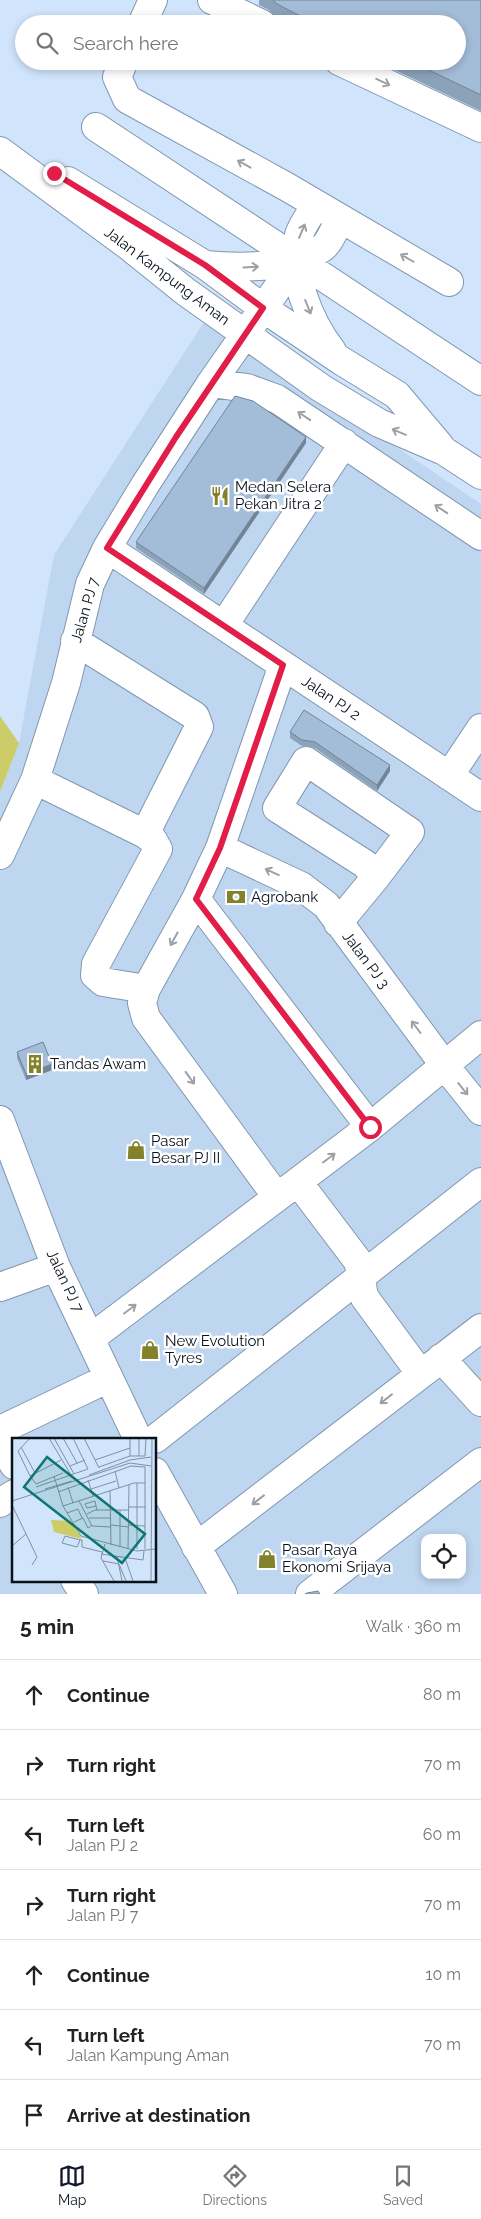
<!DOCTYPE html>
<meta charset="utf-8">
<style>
body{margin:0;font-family:Raleway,sans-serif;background:#f6f6f6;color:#222}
.controls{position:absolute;right:15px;bottom:15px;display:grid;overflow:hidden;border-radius:10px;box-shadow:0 2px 8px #0003}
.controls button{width:45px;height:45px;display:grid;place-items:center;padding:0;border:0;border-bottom:1px solid #e0e0e0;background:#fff;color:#222;font:25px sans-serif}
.stop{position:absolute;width:15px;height:15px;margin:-11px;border:4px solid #e11d48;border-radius:50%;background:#fff}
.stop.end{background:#e11d48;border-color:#fff;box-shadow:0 1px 5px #0008}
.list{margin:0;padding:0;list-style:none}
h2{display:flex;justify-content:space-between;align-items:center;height:65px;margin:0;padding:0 20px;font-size:21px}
h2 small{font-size:16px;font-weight:400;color:#767676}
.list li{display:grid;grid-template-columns:32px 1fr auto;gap:15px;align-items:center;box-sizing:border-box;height:70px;padding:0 20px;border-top:1px solid #e0e0e0}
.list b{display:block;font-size:19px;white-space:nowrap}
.list p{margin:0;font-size:16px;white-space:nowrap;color:#767676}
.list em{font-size:16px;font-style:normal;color:#767676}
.icon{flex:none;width:28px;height:28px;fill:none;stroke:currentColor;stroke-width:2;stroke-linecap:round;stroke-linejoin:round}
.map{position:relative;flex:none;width:481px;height:1594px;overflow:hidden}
.search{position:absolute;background:#fff;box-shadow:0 2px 8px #0003;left:15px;right:15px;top:15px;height:55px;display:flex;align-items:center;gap:12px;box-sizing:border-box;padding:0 18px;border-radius:28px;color:#767676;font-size:19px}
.sheet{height:555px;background:#fff}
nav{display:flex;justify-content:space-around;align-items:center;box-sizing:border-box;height:70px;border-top:1px solid #e0e0e0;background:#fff;font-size:14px;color:#767676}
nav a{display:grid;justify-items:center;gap:2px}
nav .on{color:#111827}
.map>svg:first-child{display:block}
.built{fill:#bed6f0;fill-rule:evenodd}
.green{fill:#cccc68}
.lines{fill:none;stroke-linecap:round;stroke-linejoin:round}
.minor-casing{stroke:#8097b1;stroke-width:30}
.minor{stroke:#fff;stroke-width:28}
.wall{fill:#8ca2b9}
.shaded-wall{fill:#728496}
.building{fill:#a3bcd7;stroke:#728496}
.oneway{stroke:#9da0a4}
.route{stroke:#e11d48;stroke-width:6}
.labels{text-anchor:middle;stroke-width:5;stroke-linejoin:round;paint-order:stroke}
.street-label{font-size:15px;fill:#09111b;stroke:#fff}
.poi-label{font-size:15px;fill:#09111b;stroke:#fff;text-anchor:start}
.inset-road{fill:none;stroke:#8090a1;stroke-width:1}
.view{fill:#0f766e;fill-opacity:0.15;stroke:#0f766e;stroke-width:2.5}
.inset-edge{fill:none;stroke:#09111b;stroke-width:2.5}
</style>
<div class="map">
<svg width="481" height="1594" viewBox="0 0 481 1594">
<rect width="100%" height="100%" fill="#d0e4fb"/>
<!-- built -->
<path class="built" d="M206,319L481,504V1594H0V792L19,743L54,555ZM14,1439H155V1580H14ZM425,1538H462V1575H425Z"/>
<!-- green -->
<path class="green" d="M0,716L19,743L0,792Z"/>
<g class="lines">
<!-- minor casing -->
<g class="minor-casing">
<path id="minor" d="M212,0L262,24
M142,24L153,0
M124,61L117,77L127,99L287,187L449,282
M339,61L481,128
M96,127L481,381
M0,151L130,247L186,292L321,388L379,423L444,451L481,475
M68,181L205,265L263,308L340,360L397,395L440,446
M316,204C311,214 302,225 299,235C289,273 309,321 332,351
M205,265C238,268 295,269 322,248C330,243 335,227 340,219
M211,383L247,388L277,399L481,536
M107,548L481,797
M224,625L344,443
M75,641L195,716L199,727L145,834
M449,776L481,728
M35,780L145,834L153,840L158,849L96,964L95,975L103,982L146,989
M220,848L301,886L326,905L445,1066L481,1111
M0,855L35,780L66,683L90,584L107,548L145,485L211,383L297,260
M196,899L370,1127
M338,923L376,877L365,864L277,808L306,761L410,832L376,877
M0,1120L56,1267L138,1439
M298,1182L357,1260C363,1272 360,1286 365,1298L420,1373
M277,1197L146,1018L142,1003L146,989L196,899L220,848L283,665
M0,1287L56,1267
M91,1338L370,1127L481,1035
M441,1358L481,1402
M0,1430L109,1378
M155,1439L481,1182
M0,1440L14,1465
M155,1472L223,1594
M0,1503L14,1494
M196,1547L481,1328
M75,1580L84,1594
M310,1594L481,1462"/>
</g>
<!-- minor -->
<use href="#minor" class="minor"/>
</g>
<!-- wall -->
<path class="wall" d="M259,0H481V111L376,61H457V24H284L277,20L269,10L259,5Z
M306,443L204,594L136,548V542Z
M290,732L390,771L377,791L315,748L302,746L290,738Z
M17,1052L52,1070L26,1080L17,1058Z"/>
<!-- shaded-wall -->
<path class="shaded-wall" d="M306,437V443L204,594V588Z
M390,765V771L377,791V785Z
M52,1064V1070L26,1080V1074Z"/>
<!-- building -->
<path class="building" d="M273,0H481V95L410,61H457V24H316L277,4Z
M235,396L253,401L306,437L204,588L136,542Z
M304,710L390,765L377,785L315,742L302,740L290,732Z
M43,1042L52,1064L26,1074L17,1052Z
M318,1591L320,1594H305L307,1593Z"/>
<!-- one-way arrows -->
<defs><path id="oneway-shaft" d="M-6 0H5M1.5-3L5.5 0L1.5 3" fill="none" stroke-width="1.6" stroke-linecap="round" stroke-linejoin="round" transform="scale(1.25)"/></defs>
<g class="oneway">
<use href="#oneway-shaft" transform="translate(383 82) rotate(25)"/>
<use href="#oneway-shaft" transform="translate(244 164) rotate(-151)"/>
<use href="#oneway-shaft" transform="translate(302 231) rotate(-67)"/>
<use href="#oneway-shaft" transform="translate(407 258) rotate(-150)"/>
<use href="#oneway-shaft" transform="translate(251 267) rotate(-3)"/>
<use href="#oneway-shaft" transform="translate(308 307) rotate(68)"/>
<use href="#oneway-shaft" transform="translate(304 416) rotate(-146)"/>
<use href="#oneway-shaft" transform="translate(399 432) rotate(-157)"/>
<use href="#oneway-shaft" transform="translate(441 509) rotate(-146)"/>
<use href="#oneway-shaft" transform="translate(272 872) rotate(-155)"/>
<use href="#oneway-shaft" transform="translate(174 939) rotate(119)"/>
<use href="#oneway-shaft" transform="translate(416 1027) rotate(-127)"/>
<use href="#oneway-shaft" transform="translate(190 1078) rotate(54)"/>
<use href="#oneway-shaft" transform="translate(463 1089) rotate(51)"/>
<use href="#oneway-shaft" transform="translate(329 1158) rotate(-37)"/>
<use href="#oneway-shaft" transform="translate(130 1309) rotate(-37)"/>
<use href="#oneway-shaft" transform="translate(386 1399) rotate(142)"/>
<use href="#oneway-shaft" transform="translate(258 1500) rotate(142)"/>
</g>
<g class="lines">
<!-- route -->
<path class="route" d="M54,173L205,265L263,308L176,437L107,548L283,665L220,848L196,899L370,1127"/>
</g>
<!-- icons -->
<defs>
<g id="restaurant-bare" transform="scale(1.5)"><path d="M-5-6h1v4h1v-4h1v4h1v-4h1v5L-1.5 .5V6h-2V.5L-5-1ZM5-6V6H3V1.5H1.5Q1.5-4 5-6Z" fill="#83822b" stroke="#fff" stroke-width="2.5" paint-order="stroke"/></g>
<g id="bank-bare" transform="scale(1.5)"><path d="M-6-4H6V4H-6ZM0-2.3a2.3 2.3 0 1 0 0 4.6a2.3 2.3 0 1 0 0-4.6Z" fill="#83822b" stroke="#fff" stroke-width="2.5" paint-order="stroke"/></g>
<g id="building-bare" transform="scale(1.5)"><path d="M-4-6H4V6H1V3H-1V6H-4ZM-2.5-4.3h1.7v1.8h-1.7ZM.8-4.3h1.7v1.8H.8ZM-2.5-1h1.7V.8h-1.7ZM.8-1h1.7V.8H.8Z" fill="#83822b" stroke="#fff" stroke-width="2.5" paint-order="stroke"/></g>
<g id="shop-bare" transform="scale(1.5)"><path d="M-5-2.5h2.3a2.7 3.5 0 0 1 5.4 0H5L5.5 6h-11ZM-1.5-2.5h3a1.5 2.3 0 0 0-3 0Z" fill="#83822b" stroke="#fff" stroke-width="2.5" paint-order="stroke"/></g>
</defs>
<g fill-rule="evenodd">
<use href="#restaurant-bare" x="220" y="496"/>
<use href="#bank-bare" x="236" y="897"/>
<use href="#building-bare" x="35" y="1064"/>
<use href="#shop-bare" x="136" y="1150"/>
<use href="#shop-bare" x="150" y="1350"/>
<use href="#shop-bare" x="267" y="1559"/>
</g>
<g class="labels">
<!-- street labels -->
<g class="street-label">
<text transform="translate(167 276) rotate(37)" y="5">Jalan Kampung Aman</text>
<text transform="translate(85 610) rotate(-74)" y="5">Jalan PJ 7</text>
<text transform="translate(331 698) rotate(34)" y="5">Jalan PJ 2</text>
<text transform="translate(366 960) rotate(53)" y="5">Jalan PJ 3</text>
<text transform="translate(65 1281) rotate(65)" y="5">Jalan PJ 7</text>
</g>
<!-- poi labels -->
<g class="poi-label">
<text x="235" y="492">Medan Selera<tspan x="235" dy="17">Pekan Jitra 2</tspan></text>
<text x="251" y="902">Agrobank</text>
<text x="50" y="1069">Tandas Awam</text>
<text x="151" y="1146">Pasar<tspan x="151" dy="17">Besar PJ II</tspan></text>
<text x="165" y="1346">New Evolution<tspan x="165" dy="17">Tyres</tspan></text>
<text x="282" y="1555">Pasar Raya<tspan x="282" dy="17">Ekonomi Srijaya</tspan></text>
</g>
</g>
<!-- overview -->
<g transform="translate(12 1438)">
<rect width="144" height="144" fill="#d0e4fb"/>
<path d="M39,82L59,83L70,101L42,94Z" fill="#cccc68"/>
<path class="inset-road" d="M18,0L6,13L18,38M37,0L59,37M42,0L62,36M51,0L65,25M72,0L87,30M118,0V18M9,9L23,35M127,18V0M49,22L18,38L24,46L51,35M83,22L118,10M58,28L73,22M87,29L118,18H133L134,0M103,33L107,50M77,37L118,22L139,19M42,38L51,68L69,98L125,113L144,111M76,42L81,58M24,49L76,31L61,0M56,49L61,65M33,51L60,43M79,51L104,43M98,53L99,107M46,54L119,28L133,29V111M0,63L118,25L139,28M67,63L80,88L99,89M0,67L14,96L0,108M51,68L122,45H133M84,68L83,63L73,66L75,70L84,68L85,72M117,69H134M108,72V109M55,75L66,71L70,80M75,76L83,72H117M77,80H99M62,84L71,80L76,90L80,87M99,87L117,89M117,87L133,88M14,96L25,119L20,127M68,102L65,109L50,105L53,98L68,102H70M70,102V109L90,114M93,106L89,120L102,143M116,111L117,47M125,111V45M89,116L131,122L132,113M105,118L110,143M113,120L121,143M91,123L107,126L114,143M139,143L140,0"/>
<path class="view" d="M35,19L133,96L110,125L12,49Z"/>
<rect width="144" height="144" class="inset-edge"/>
</g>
</svg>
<div class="controls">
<button><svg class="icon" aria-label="locate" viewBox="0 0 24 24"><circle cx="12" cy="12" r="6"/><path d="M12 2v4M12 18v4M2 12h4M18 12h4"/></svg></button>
</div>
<div class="stop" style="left:370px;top:1127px"></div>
<div class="stop end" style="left:54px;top:173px"></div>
<div class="search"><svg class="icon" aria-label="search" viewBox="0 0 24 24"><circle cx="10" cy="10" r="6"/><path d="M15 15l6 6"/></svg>Search here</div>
</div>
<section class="sheet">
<h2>5 min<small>Walk · 360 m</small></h2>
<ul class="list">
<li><svg class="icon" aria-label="ahead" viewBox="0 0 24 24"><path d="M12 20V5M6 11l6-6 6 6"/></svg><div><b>Continue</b></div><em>80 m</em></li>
<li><svg class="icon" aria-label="right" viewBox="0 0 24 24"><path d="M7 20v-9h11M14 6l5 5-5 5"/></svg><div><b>Turn right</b></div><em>70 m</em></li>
<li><svg class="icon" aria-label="left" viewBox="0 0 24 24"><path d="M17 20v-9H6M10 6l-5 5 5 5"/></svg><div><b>Turn left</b><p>Jalan PJ 2</p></div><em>60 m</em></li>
<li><svg class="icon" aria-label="right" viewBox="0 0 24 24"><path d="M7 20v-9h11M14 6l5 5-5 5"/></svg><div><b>Turn right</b><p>Jalan PJ 7</p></div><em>70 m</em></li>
<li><svg class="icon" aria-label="ahead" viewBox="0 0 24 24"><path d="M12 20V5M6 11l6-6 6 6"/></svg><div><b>Continue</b></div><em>10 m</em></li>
<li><svg class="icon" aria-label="left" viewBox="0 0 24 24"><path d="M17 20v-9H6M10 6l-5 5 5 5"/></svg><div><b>Turn left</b><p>Jalan Kampung Aman</p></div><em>70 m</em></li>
<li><svg class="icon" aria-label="arrive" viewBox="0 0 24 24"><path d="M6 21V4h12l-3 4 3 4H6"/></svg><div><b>Arrive at destination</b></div></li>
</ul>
</section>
<nav>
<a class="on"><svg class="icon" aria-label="map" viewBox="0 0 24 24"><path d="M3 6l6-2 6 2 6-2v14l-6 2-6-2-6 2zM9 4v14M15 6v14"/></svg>Map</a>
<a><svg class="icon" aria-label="directions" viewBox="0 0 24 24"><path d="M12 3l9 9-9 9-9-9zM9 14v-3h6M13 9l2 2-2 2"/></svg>Directions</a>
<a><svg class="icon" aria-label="saved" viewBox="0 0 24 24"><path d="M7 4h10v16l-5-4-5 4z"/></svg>Saved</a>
</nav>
